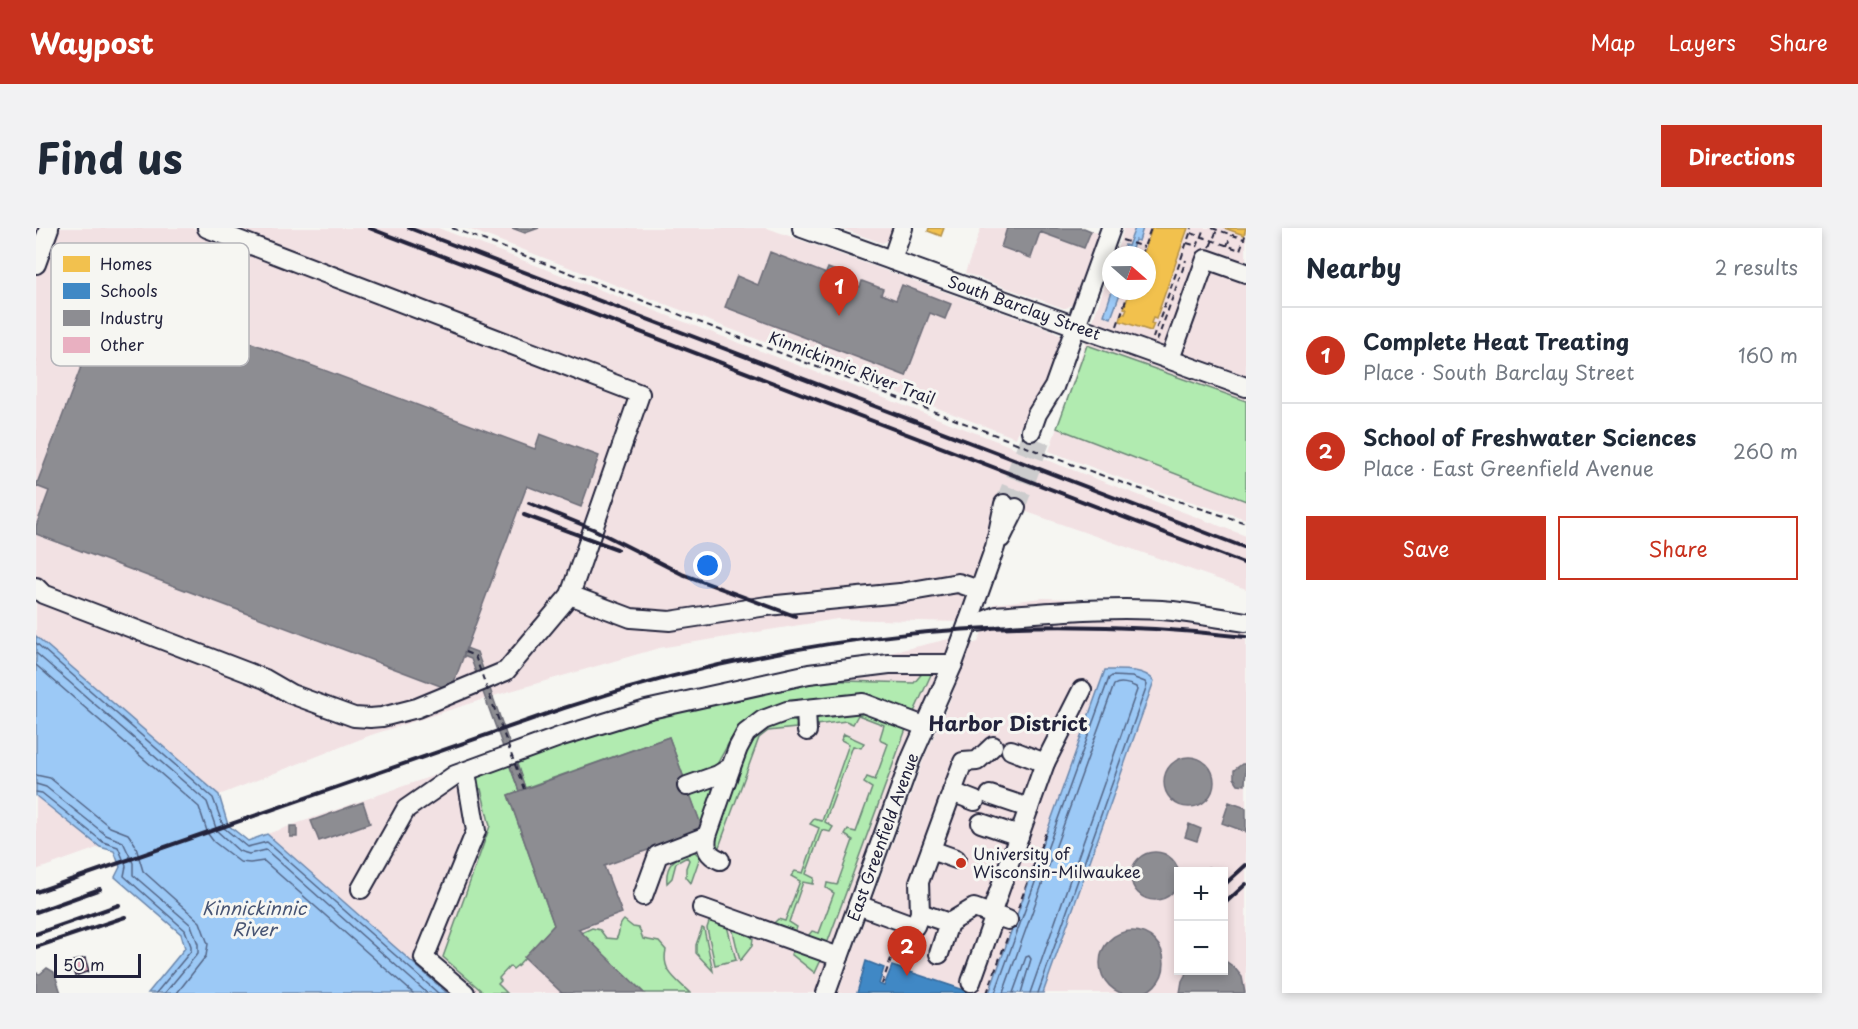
<!DOCTYPE html>
<meta charset="utf-8">
<style>
body{margin:0;font-family:"Playpen Sans",sans-serif;background:#f2f2f3;color:#1f2937}
.controls{position:absolute;right:18px;bottom:18px;display:grid;overflow:hidden;border-radius:0px;box-shadow:0 3px 9px #0003}
.controls button{width:54px;height:54px;display:grid;place-items:center;padding:0;border:0;border-bottom:2px solid #e0e1e3;background:#fff;color:#1f2937;font:30px sans-serif}
.compass{position:absolute;left:1066px;top:18px;width:54px;height:54px;border-radius:50%;background:#fff;box-shadow:0 3px 9px #0003;rotate:110deg}
.scale{position:absolute;left:18px;bottom:15px;width:87px;box-sizing:border-box;padding-left:6px;border:3px solid #22223b;border-top:0;font-size:16px;line-height:21px;white-space:nowrap;color:#22223b;-webkit-text-stroke:4px #f6f6f2;paint-order:stroke}
.you{position:absolute;left:672px;top:338px;width:21px;height:21px;margin:-15px;border:4px solid #fff;border-radius:50%;background:#1a73e8;box-shadow:0 0 0 9px #1a73e833}
.badge{display:grid;place-items:center;width:39px;height:39px;border-radius:50%;background:#c8321e;color:#fff;font-size:20px;font-weight:700}
.pin{position:absolute;translate:-50% -50px;filter:drop-shadow(0 2px 3px #0008)}
.pin::after{content:'';position:absolute;top:32px;width:21px;height:18px;background:inherit;clip-path:polygon(0 0,100% 0,50% 100%)}
.list{margin:0;padding:0;list-style:none}
h2{display:flex;justify-content:space-between;align-items:center;height:78px;margin:0;padding:0 24px;font-size:26px}
h2 small{font-size:20px;font-weight:400;color:#747a83}
.list li{display:grid;grid-template-columns:39px 1fr auto;gap:18px;align-items:center;box-sizing:border-box;height:96px;padding:0 24px;border-top:2px solid #e0e1e3}
.list b{display:block;font-size:22px;white-space:nowrap}
.list p{margin:0;font-size:20px;white-space:nowrap;color:#747a83}
.list em{font-size:20px;font-style:normal;color:#747a83}
.actions{display:flex;gap:12px;padding:18px 24px}
.actions a{flex:1;padding:14px 0;border:2px solid #c8321e;border-radius:0px;text-align:center;font-size:21px;color:#c8321e}
.actions .main{background:#c8321e;color:#fff}
.map{position:relative;flex:none;width:1210px;height:765px;overflow:hidden;border-radius:0px}
header{display:flex;align-items:center;gap:36px;box-sizing:border-box;height:84px;padding:0 30px;background:#c8321e;color:#fff}
header strong{font-size:28px}
nav{display:flex;gap:33px;margin-inline-start:auto;font-size:21px}
.intro{display:flex;align-items:center;justify-content:space-between;box-sizing:border-box;height:144px;padding:0 36px}
h1{margin:0;font-size:42px}
.button{padding:15px 27px;border-radius:0px;background:#c8321e;color:#fff;font-size:21px;font-weight:700}
main{display:flex;gap:36px;padding:0 36px}
aside{flex:1;background:#fff;border-radius:0px;box-shadow:0 3px 9px #0003}
.map>svg:first-child{display:block}
.built{fill:#f2e1e3;fill-rule:evenodd}
.green{fill:#b1ebb0;stroke:#6a8676;stroke-width:1.5}
.water{fill:#9cc9f6;stroke:#6b86ab;stroke-width:1.5}
.homes{fill:#f2c14e;stroke:#b49148;stroke-width:1.5}
.schools{fill:#3f88c5;stroke:#36699c;stroke-width:1.5}
.industry{fill:#8d8d92;stroke:#6d6d78;stroke-width:1.5}
.lines{fill:none;stroke-linecap:round;stroke-linejoin:round}
.shore{stroke:#536586;stroke-width:1.5}
.building{fill:#e9b0c1;stroke:#22223b;stroke-width:1.5}
.minor-tunnel{stroke:#cccccd;stroke-width:18;stroke-dasharray:18 9;stroke-linecap:butt}
.minor-casing{stroke:#22223b;stroke-width:22}
.path{stroke:#22223b;stroke-width:2;stroke-dasharray:6 4.5;stroke-linecap:butt}
.minor{stroke:#f6f6f2;stroke-width:18}
.rail{stroke:#22223b;stroke-width:4}
.path-bridge{stroke:#22223b;stroke-width:2;stroke-dasharray:6 4.5;stroke-linecap:butt}
.poi-dot{fill:#c8321e;stroke:#f6f6f2;stroke-width:2}
.labels{text-anchor:middle;stroke-width:6;stroke-linejoin:round;paint-order:stroke}
.street-label{font-size:16px;fill:#22223b;stroke:#f6f6f2}
.poi-label{font-size:16px;fill:#22223b;stroke:#f6f6f2;text-anchor:start}
.water-label{font-size:18px;font-style:italic;fill:#475473;stroke:#f6f6f2}
.quarter-label{font-size:20px;font-weight:bold;fill:#22223b;stroke:#f6f6f2}
.key{fill:#f6f6f2;stroke:#b6b6bb;stroke-width:1.5}
.key-label{font-size:16px;fill:#22223b}
</style>
<header>
<strong>Waypost</strong>
<nav><a>Map</a><a>Layers</a><a>Share</a></nav>
</header>
<div class="intro"><h1>Find us</h1><a class="button">Directions</a></div>
<main>
<div class="map">
<svg width="1210" height="765" viewBox="0 0 1210 765">
<rect width="100%" height="100%" fill="#f6f6f2"/>
<filter id="ink" filterUnits="userSpaceOnUse"><feTurbulence type="fractalNoise" baseFrequency=".0167" numOctaves="2"/><feDisplacementMap in="SourceGraphic" scale="12" xChannelSelector="R" yChannelSelector="G"/><feConvolveMatrix kernelMatrix="1 2 1 2 8 2 1 2 1" color-interpolation-filters="sRGB"/></filter>
<g filter="url(#ink)">
<!-- built -->
<path class="built" d="M0,0H402L1210,308V361L965,275L923,394L801,391L623,420L464,466L335,507L183,567L0,408Z
M430,0H731L1018,103L1025,108V113L993,201L984,198L980,210Z
M804,0H858L853,12L846,15Z
M945,0H1049L1062,5L1036,77L1030,80H1027L929,45Z
M1088,0H1210V291L1103,257L1013,223L1075,39V63H1111V27H1079Z
M1007,370L1073,372L1210,385V765H1007L1118,453L1115,449L1098,443H1069L953,765H802L887,533L914,472L935,416L942,414L957,376ZM1142,644H1188V742H1142Z
M917,410L865,529L779,765H411L231,606L533,500Z
M0,568L64,619L0,642Z"/>
<!-- green -->
<path class="green" d="M1051,117L1210,173V273L1021,200Z
M898,440L878,484L824,466L749,476L705,498L695,511L680,538L648,550L633,509L489,560L479,530L559,502L775,452L878,455L889,442Z
M824,483L870,501L791,716L772,708L776,703L783,705L798,665L790,660L791,655L801,657L817,612L809,607L812,602L820,604L836,560L828,555L831,549L839,552L852,516L845,513L844,510L848,497L822,487L817,496L810,493L780,497L777,494L782,488Z
M756,491L761,495L760,500L732,503L723,510L683,619L680,620L678,612L711,520C723,503 736,495 756,491Z
M808,506L828,515L825,520L817,518L789,594L797,599L794,604L786,602L770,646L778,650L777,656L767,654L753,694L761,699L759,704L738,695L742,691L749,693L764,653L755,648L759,643L767,645L783,600L774,596L778,591L786,593L813,516L805,512Z
M472,533L483,563L472,567L518,697L483,736L477,741L474,738L463,750L465,753L462,756L471,765H448L407,729L454,598L445,561L438,560V553L441,544Z
M680,556L667,602L653,565Z
M654,623H658L664,629L655,655L650,649V640L653,632L651,629L640,635L636,650L631,655C629,636 639,630 654,623Z
M588,692L597,699L603,700L607,711L623,714L630,722C625,743 641,752 654,765H608L545,705L556,700L564,702L570,710L580,711C585,705 581,698 588,692Z
M676,693L691,698L700,732L679,737L671,700L673,694Z
M666,700L668,701L677,743L660,725V717Z
M698,700L713,706L717,711L716,718L704,733L697,703Z
M758,722L785,732L779,745L755,726Z"/>
<!-- water -->
<path class="water" d="M1099,0H1107L1103,13L1099,12L1094,27H1086L1089,17L1092,18Z
M1076,63H1085L1075,90L1068,87Z
M0,408L183,567L192,597L212,613L231,606L411,765H112L149,720L145,706L79,649L84,639L78,623L64,619L0,568Z
M1069,442C1085,442 1108,440 1118,453L1007,765H953Z"/>
<!-- homes -->
<path class="homes" d="M893,0H908L905,8L892,3Z
M1116,0H1152L1120,91L1117,90L1115,95L1118,96L1115,103L1084,93L1086,85L1089,86L1091,81L1088,80L1094,63H1111V27H1107Z
M1188,0H1210L1208,7Z"/>
<!-- schools -->
<path class="schools" d="M830,733L848,740L843,756L848,758L856,738L937,765H821Z"/>
<!-- industry -->
<path class="industry" d="M476,0H503L489,5Z
M971,0H1048L1055,3L1048,20L1004,4L995,30L965,19Z
M734,24L824,59L826,53L847,61L845,66L860,72L866,57L915,76L909,91L894,85L870,148L689,79L701,48L722,57Z
M792,40L808,46L806,51L790,45Z
M74,62L499,221L504,206L563,228L545,279L491,258L415,462L0,306V298L13,263L0,258Z
M430,420L441,424L489,560L483,563L435,431L427,428Z
M633,509L667,602L568,638L586,685L542,701L608,765H526L488,729L518,697L472,567Z
M1128 554a25 25 0 1 1 50 0a25 25 0 1 1-50 0Z
M1206,536H1210L1209,557L1202,556L1198,550V542Z
M327,574L334,595L283,613L275,593Z
M1193,574L1210,580V604L1186,595Z
M1153,596L1165,601L1161,613L1149,609Z
M254,598H261V609H254Z
M1095 648a24 24 0 1 1 48 0a24 24 0 1 1-48 0Z
M1173,639L1182,644H1164L1166,641Z
M1064 735a32 32 0 1 1 64 0a32 32 0 1 1-64 0Z
M1188,732L1198,739L1206,749L1209,765H1144L1146,753L1152,742H1188Z
M11,740L18,744L25,765H0V745L4,746Z"/>
<g class="lines">
<!-- shore -->
<path class="shore" d="M0,415L177,570L188,600L211,619L231,614L402,765
M0,425L171,574L181,603L203,623L213,626L230,622L391,765
M0,437L163,579L172,606L178,614L204,634L214,635L228,633L377,765
M0,547L14,550L74,599L92,606L99,616L107,643L164,694L172,716L170,728L141,765
M0,556L10,559L70,607L87,614L97,635V647L155,697L162,716V725L129,765
M0,564L6,565L67,614L82,619L90,638L88,648L149,702L155,718V723L120,765
M959,765L1073,450L1076,448L1096,449L1109,454L1111,457L1002,765
M967,765L1078,457C1084,453 1094,456 1100,459L1101,462L994,765
M977,765L990,729L993,728L995,731L985,765"/>
</g>
<!-- building -->
<path class="building" d="M49,730L53,743L39,748L34,734Z"/>
<g class="lines">
<!-- minor-tunnel -->
<path class="minor-tunnel" d="M968,276L995,205
M980,280L1007,208"/>
<!-- minor casing -->
<g class="minor-casing">
<g id="minor">
<path id="s1" d="M766,0L1210,159"/>
<path d="M856,32L867,0"/>
<path d="M0,36L13,0"/>
<path d="M1134,131L1170,31L1210,45"/>
<path d="M995,203L1001,186L1018,159L1075,0"/>
<path d="M965,310L980,280"/>
<path d="M0,359L7,366L229,451L255,466L318,489L334,490L346,489L381,480L470,443L534,367L604,166L171,0"/>
<path d="M534,367L595,390L634,393L731,378L864,365L922,355L943,362"/>
<path d="M932,395L948,393L960,388C1019,384 1078,378 1137,383C1161,386 1186,390 1210,394"/>
<path d="M770,481L771,503"/>
<path d="M975,522L1009,535"/>
<path d="M651,558L682,547L695,539L702,520L710,505L727,492L751,483L827,475L888,498"/>
<path d="M916,564L939,573"/>
<path d="M954,567L993,580"/>
<path d="M945,595L983,608"/>
<path d="M895,622L920,631"/>
<path d="M684,632C672,627 669,621 671,608L695,539"/>
<path d="M325,661L370,581L419,547L526,508L610,482L773,446L853,436H917"/>
<path d="M607,668L622,627L671,608"/>
<path d="M822,677L879,698L884,685L883,654L927,534L941,533L957,518"/>
<path d="M666,680L803,729"/>
<path d="M884,685L913,695L938,680L972,692"/>
<path d="M955,686L1009,535L1046,462"/>
<path d="M903,726L913,695"/>
<path d="M935,754L959,687"/>
<path d="M429,765L388,730L440,603L430,544"/>
<path id="s2" d="M790,765L875,531L917,436L932,395L959,319L968,276"/>
</g>
</g>
<!-- path -->
<path class="path" d="M416,0L978,214
M1176,0L1208,11L1210,5
M1155,5L1204,22L1208,11
M1086,12L1108,19
M1151,15L1161,18
M1191,18L1195,7
M1161,19L1168,0
M1174,19L1181,2
M1105,27L1115,0
M1081,98L1093,63
M1117,110L1156,0
M1121,113L1150,32
M1013,228L1095,258L1210,295
M982,680L1011,601
M846,756L863,708
M951,765L973,705"/>
<!-- minor -->
<use href="#minor" class="minor"/>
<!-- rail -->
<path class="rail" d="M333,0L1210,336
M373,0L1210,320
M493,275L557,301L646,346L759,388
M488,287L581,321
M1188,657L1210,637
M0,664L528,480C754,406 974,382 1210,409
M1188,676L1210,656
M0,684L64,661
M0,706L83,677
M0,719L89,689"/>
<!-- path-bridge -->
<path class="path-bridge" d="M978,214L1013,228
M429,424L439,428L488,561"/>
</g>
</g>
<!-- markers -->
<circle class="poi-dot" cx="925" cy="635" r="6"/>
<g class="labels">
<!-- street labels -->
<g class="street-label">
<text dy="6" stroke="none"><textPath href="#s1" startOffset="236">South Barclay Street</textPath></text>
<text transform="translate(816 140) rotate(21)" y="6">Kinnickinnic River Trail</text>
<text dy="6" stroke="none"><textPath href="#s2" startOffset="166">East Greenfield Avenue</textPath></text>
</g>
<!-- poi labels -->
<g class="poi-label">
<text x="937" y="632">University of<tspan x="937" dy="18">Wisconsin-Milwaukee</tspan></text>
</g>
<!-- water labels -->
<g class="water-label">
<text x="218" y="687">Kinnickinnic<tspan x="218" dy="21">River</tspan></text>
</g>
<!-- quarter labels -->
<g class="quarter-label">
<text x="972" y="503">Harbor District</text>
</g>
</g>
<!-- legend -->
<rect x="15" y="15" width="198" height="123" rx="9" class="key"/>
<rect x="27" y="28" width="27" height="16" fill="#f2c14e"/>
<rect x="27" y="55" width="27" height="16" fill="#3f88c5"/>
<rect x="27" y="82" width="27" height="16" fill="#8d8d92"/>
<rect x="27" y="109" width="27" height="16" fill="#e9b0c1"/>
<g class="key-label">
<text x="64" y="42">Homes</text>
<text x="64" y="69">Schools</text>
<text x="64" y="96">Industry</text>
<text x="64" y="123">Other</text>
</g>
</svg>
<div class="controls">
<button>+</button>
<button>−</button>
</div>
<svg class="compass" viewBox="-18 -18 36 36"><path d="M0-13l5 13h-10z" fill="#e53935"/><path d="M0 13l5-13h-10z" fill="#747a83"/></svg>
<div class="scale">50 m</div>
<div class="you"></div>
<div class="pin badge" style="left:803px;top:88px">1</div>
<div class="pin badge" style="left:871px;top:748px">2</div>
</div>
<aside>
<h2>Nearby<small>2 results</small></h2>
<ul class="list">
<li><span class="badge">1</span><div><b>Complete Heat Treating</b><p>Place · South Barclay Street</p></div><em>160 m</em></li>
<li><span class="badge">2</span><div><b>School of Freshwater Sciences</b><p>Place · East Greenfield Avenue</p></div><em>260 m</em></li>
</ul>
<div class="actions"><a class="main">Save</a><a>Share</a></div>
</aside>
</main>
